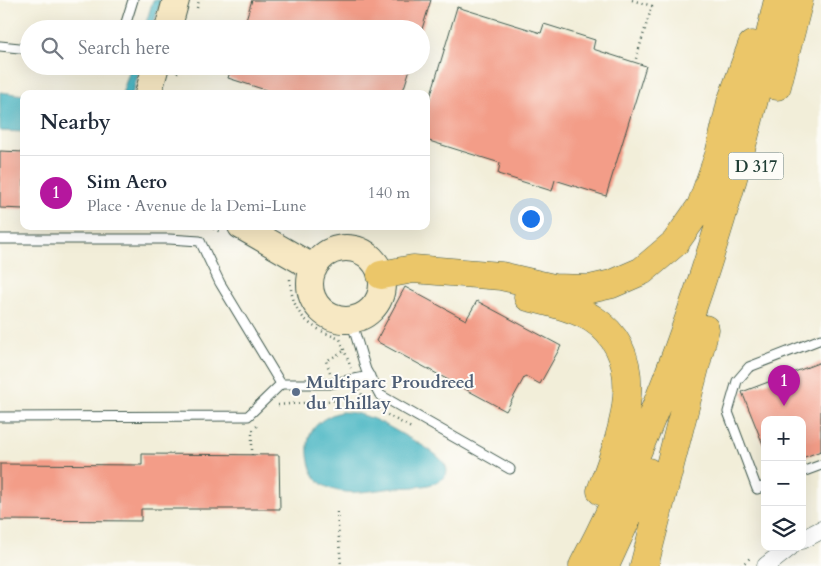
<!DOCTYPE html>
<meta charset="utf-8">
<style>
body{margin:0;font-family:Cardo,serif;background:#f6f6f7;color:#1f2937}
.controls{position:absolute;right:15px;bottom:15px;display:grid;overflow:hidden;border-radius:10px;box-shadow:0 5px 20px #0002}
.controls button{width:45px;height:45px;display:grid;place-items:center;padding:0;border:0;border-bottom:1px solid #e0e1e3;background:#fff;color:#1f2937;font:25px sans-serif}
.you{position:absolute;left:530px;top:218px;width:18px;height:18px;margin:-12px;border:4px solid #fff;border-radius:50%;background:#1a73e8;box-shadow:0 0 0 8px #1a73e833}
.badge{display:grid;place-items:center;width:32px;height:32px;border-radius:50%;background:#b5179e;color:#fff;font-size:16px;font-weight:700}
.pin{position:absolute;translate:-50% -41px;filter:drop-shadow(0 1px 2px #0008)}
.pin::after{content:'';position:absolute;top:26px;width:18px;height:15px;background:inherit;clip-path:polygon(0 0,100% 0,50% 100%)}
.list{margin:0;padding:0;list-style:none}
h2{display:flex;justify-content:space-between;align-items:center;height:65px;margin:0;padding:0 20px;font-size:21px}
h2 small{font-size:16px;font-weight:400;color:#747a83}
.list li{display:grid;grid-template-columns:32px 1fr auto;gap:15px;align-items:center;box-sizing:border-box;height:75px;padding:0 20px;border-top:1px solid #e0e1e3}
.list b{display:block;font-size:19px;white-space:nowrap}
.list p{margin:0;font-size:16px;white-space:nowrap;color:#747a83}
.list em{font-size:16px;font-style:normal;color:#747a83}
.icon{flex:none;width:28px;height:28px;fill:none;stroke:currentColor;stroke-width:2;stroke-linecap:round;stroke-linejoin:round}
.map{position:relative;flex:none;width:821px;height:566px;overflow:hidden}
.search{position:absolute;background:#fff;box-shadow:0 5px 20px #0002;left:20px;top:20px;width:410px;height:55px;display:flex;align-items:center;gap:12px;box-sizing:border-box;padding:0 18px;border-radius:28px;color:#747a83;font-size:19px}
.panel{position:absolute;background:#fff;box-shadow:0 5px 20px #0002;left:20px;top:90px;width:410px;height:140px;border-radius:10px}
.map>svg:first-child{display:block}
.water{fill:#47b5c2;stroke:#33797b}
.building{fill:#f39d88}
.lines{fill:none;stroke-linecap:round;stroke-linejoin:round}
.service-casing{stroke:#3f584d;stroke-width:11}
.minor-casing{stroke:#3f584d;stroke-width:19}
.secondary-casing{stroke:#3f584d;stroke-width:28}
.primary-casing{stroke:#3f584d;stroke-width:29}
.path{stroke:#3f584d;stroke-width:2.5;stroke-dasharray:1 4;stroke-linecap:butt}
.service{stroke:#fff;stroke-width:9}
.minor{stroke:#fff;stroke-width:18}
.secondary{stroke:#f7e8c3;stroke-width:26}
.primary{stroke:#ebc669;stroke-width:28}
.service-dot{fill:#5c6f8a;stroke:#fdfcf7;stroke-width:2}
.labels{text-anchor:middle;stroke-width:4;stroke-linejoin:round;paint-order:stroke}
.shield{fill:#fdfcf7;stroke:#62766e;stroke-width:1}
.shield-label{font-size:16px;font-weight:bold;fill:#1f3d34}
.service-label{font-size:18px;font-weight:bold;fill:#4e5e75;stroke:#fdfcf7;text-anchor:start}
</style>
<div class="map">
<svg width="821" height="566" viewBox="0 0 821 566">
<rect width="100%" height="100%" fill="#fdfcf7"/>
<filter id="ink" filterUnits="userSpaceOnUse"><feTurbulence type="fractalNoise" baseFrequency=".02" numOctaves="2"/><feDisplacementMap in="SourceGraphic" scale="10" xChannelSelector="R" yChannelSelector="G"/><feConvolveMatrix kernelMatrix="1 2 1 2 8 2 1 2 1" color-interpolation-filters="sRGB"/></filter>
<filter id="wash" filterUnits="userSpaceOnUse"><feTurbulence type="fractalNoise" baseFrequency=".0096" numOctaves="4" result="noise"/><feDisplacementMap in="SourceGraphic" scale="20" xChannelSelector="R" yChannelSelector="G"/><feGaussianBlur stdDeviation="1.12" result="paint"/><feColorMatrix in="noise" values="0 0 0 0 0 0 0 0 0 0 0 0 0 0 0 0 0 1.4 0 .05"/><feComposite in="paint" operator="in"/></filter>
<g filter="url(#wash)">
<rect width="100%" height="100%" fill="#f2eed9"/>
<!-- water -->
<path class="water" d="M153,0H161L152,29H144Z
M131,66H141L132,94H122Z
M0,92L24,95V132L0,131Z
M340,412C366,411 387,426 409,438C420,444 465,467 439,481C427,488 407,487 394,488C373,490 346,497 327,487C311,480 307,460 308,445C309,426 324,417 340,412Z"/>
<g id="blocks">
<!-- building -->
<path class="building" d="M252,0H431L422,29H243Z
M457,7L541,33L544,24L595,40L593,49L646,66L606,196L555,180L552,191L498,174L500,163L426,140V111Z
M232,66H411L402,94H278L228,78Z
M0,151L24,152V209L0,208Z
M405,287L466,320L477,301L561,346L540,384L525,376L506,411L376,341Z
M821,362V451L802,458V420H765L764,447L742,392Z
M142,454L279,455L280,509H141V521L0,520V464L142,465Z"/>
</g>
</g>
<g filter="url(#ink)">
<use href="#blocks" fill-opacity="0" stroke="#3f584d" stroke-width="1"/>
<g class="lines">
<!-- service casing -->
<g class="service-casing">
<path id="service" d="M124,29L133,0
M0,46L29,49
M0,239H169L200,241L220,283L281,384
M351,320L366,370L380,395L510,469
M0,417L248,416L281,384H329L370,376
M802,472L821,465
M765,486L757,489L728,412L737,381L749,367L821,339"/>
</g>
<!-- minor casing -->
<g class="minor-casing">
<path id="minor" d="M802,540L821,530
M766,566L790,547"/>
</g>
<!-- secondary casing -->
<g class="secondary-casing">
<path id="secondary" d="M168,29L176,0
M148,94L156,66
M241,226L314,268
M310 284a36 36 0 1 1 72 0a36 36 0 1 1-72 0Z"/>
</g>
<!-- primary casing -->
<g class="primary-casing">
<path id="primary" d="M777,86L799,0
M381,275L413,269L501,276L553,288L590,289L612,284L642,271L675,243L701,206L719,155L731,102L752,45
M528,297C546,301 578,309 593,319C653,358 620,439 601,491
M583,566C676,389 734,194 778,0
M605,566L648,472
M644,566L705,329"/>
</g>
<!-- path -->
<path class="path" d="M632,0L652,6L635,62
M197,8L199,0
M177,73L179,66
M209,226L222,233
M290,279C292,315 308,327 340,339L351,368
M330,372L326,361L344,351
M359,389L366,403L413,429
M278,405L339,400L337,393
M252,455V431L258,425
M337,512L341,566
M741,566L751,557"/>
<!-- service -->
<use href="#service" class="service"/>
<!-- minor -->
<use href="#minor" class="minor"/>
<!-- secondary -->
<use href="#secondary" class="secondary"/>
<!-- primary -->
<use href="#primary" class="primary"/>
</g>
</g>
<!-- markers -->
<circle class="service-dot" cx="296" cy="392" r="5"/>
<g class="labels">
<!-- shield labels -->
<rect class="shield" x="728.5" y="152.5" width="55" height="27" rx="4"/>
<g class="shield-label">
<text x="756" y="172">D 317</text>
</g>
<!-- service labels -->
<g class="service-label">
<text x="306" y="388">Multiparc Proudreed<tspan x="306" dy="21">du Thillay</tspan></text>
</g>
</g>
</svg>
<div class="controls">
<button>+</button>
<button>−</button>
<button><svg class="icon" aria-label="layers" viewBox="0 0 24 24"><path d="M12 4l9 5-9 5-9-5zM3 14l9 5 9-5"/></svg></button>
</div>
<div class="you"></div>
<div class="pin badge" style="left:784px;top:406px">1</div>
<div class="search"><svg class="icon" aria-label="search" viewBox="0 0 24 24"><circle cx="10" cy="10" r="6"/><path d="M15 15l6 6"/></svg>Search here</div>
<section class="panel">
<h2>Nearby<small></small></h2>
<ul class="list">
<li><span class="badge">1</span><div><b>Sim Aero</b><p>Place · Avenue de la Demi-Lune</p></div><em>140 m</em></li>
</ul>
</section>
</div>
